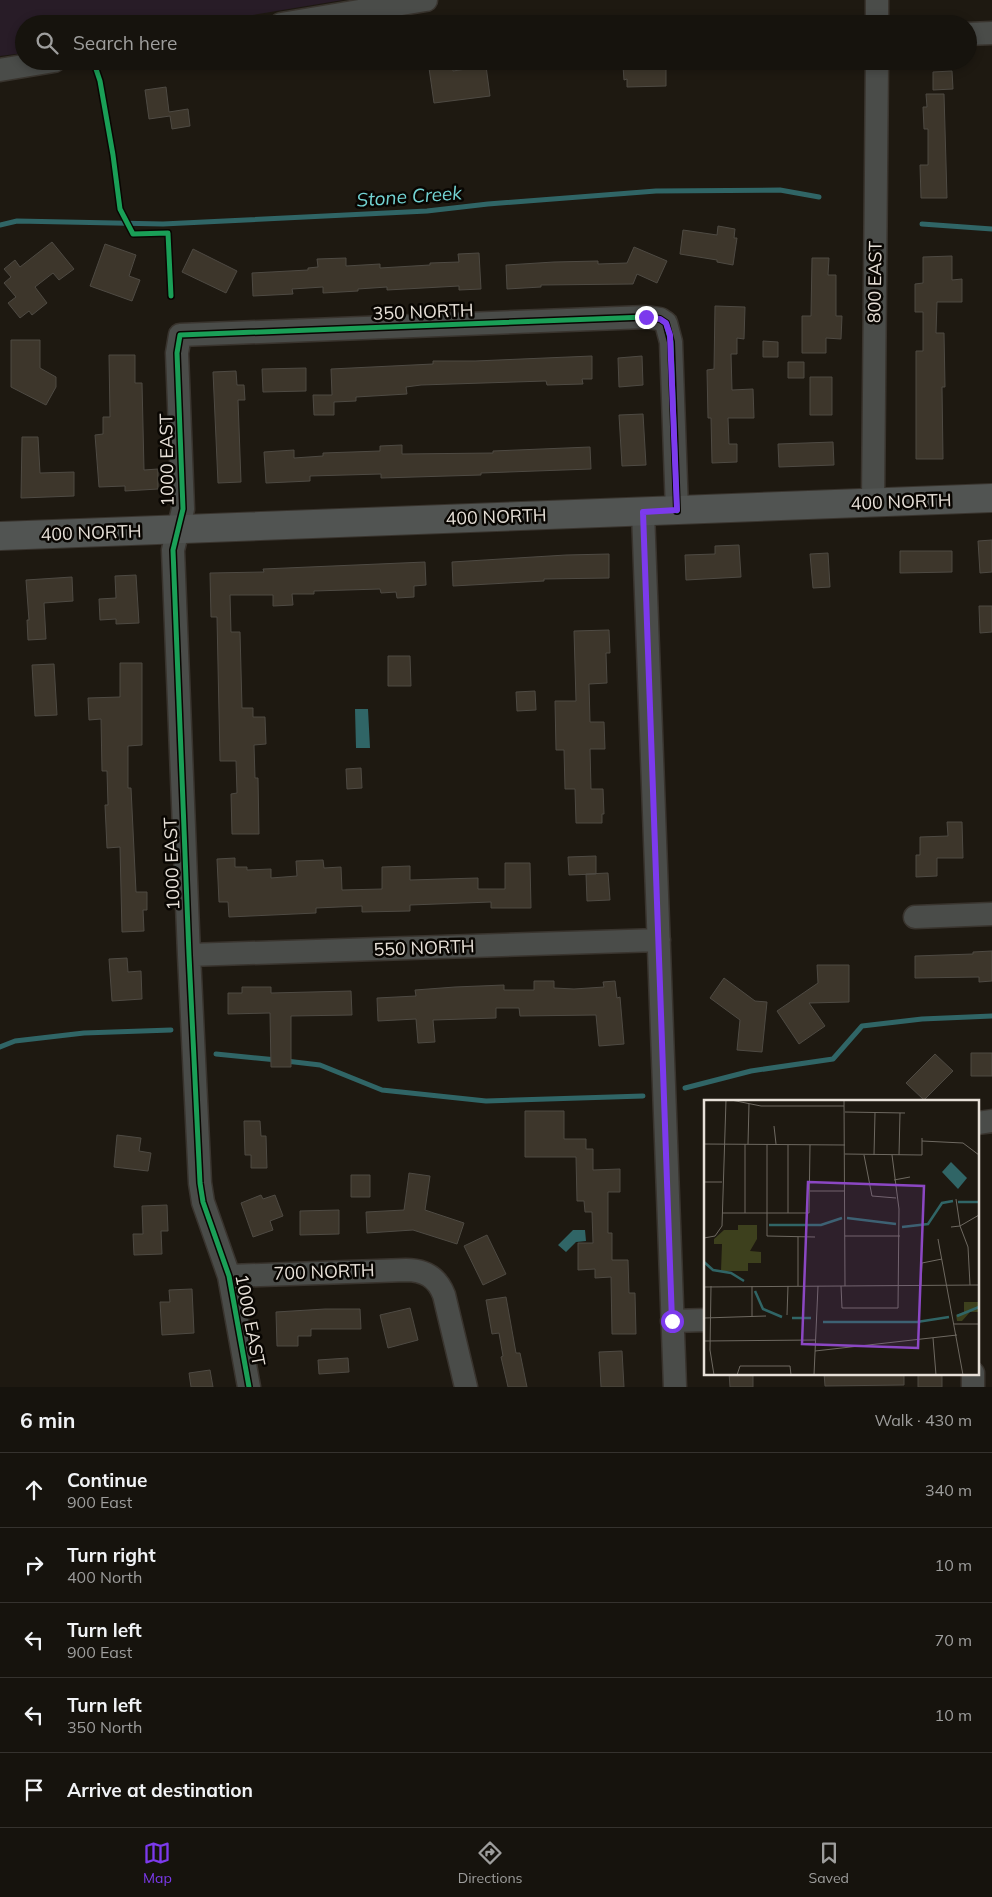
<!DOCTYPE html>
<meta charset="utf-8">
<style>
body{margin:0;font-family:Mulish,sans-serif;background:#23201b;color:#f1f3f6}
.stop{position:absolute;width:15px;height:15px;margin:-11px;border:4px solid #7c3aed;border-radius:50%;background:#fff}
.stop.end{background:#7c3aed;border-color:#fff;box-shadow:0 1px 5px #0008}
.list{margin:0;padding:0;list-style:none}
h2{display:flex;justify-content:space-between;align-items:center;height:65px;margin:0;padding:0 20px;font-size:21px}
h2 small{font-size:16px;font-weight:400;color:#9e9e9d}
.list li{display:grid;grid-template-columns:32px 1fr auto;gap:15px;align-items:center;box-sizing:border-box;height:75px;padding:0 20px;border-top:1px solid #35322e}
.list b{display:block;font-size:19px;white-space:nowrap}
.list p{margin:0;font-size:16px;white-space:nowrap;color:#9e9e9d}
.list em{font-size:16px;font-style:normal;color:#9e9e9d}
.icon{flex:none;width:28px;height:28px;fill:none;stroke:currentColor;stroke-width:2;stroke-linecap:round;stroke-linejoin:round}
.map{position:relative;flex:none;width:992px;height:1387px;overflow:hidden}
.search{position:absolute;background:#16130d;box-shadow:0 2px 8px #0003;left:15px;right:15px;top:15px;height:55px;display:flex;align-items:center;gap:12px;box-sizing:border-box;padding:0 18px;border-radius:28px;color:#9e9e9d;font-size:19px}
.sheet{height:440px;background:#16130d}
nav{display:flex;justify-content:space-around;align-items:center;box-sizing:border-box;height:70px;border-top:1px solid #35322e;background:#16130d;font-size:14px;color:#9e9e9d}
nav a{display:grid;justify-items:center;gap:2px}
nav .on{color:#7c3aed}
.map>svg:first-child{display:block}
.education{fill:#281c27}
.water{fill:#306566}
.lines{fill:none;stroke-linecap:round;stroke-linejoin:round}
.stream{stroke:#306566;stroke-width:5}
.building{fill:#3d362b;stroke:#4e4a43}
.minor-casing{stroke:#39342e;stroke-width:25}
.major-casing{stroke:#39342e;stroke-width:30}
.minor{stroke:#4a4c49;stroke-width:22}
.major{stroke:#515452;stroke-width:28}
.cycleway-casing{stroke:#090602;stroke-width:8}
.cycleway{stroke:#1a9f57;stroke-width:5}
.route{stroke:#7c3aed;stroke-width:6}
.labels{text-anchor:middle;stroke-width:5;stroke-linejoin:round;paint-order:stroke}
.street-label{font-size:18px;fill:#e7e0d8;stroke:#090602}
.water-label{font-size:19px;font-style:italic;fill:#73d4d4;stroke:#090602}
.inset-river{fill:none;stroke:#306566;stroke-width:2.5}
.inset-road{fill:none;stroke:#6e6961;stroke-width:1}
.view{fill:#8b47c3;fill-opacity:0.15;stroke:#8b47c3;stroke-width:2.5}
.inset-edge{fill:none;stroke:#e7e0d8;stroke-width:2.5}
</style>
<div class="map">
<svg width="992" height="1387" viewBox="0 0 992 1387">
<rect width="100%" height="100%" fill="#1e1911"/>
<!-- education -->
<path class="education" d="M0,0H343L199,24H24V53L0,56Z"/>
<!-- water -->
<path class="water" d="M355,709H368L370,748H356Z
M573,1230H585L586,1241L576,1242L566,1252L558,1245Z"/>
<g class="lines">
<!-- stream -->
<path class="stream" d="M922,224L992,229
M0,225L17,221L163,224L204,222L427,211L488,204L656,191L780,190L819,197
M0,1047L15,1041L84,1033L171,1030
M216,1054L277,1060
M286,1061L320,1065L382,1090L486,1101L643,1096
M685,1088L751,1071L833,1059L862,1026L922,1019L992,1016"/>
</g>
<!-- building -->
<path class="building" d="M428,61H452L453,71L486,66L490,96L434,103Z
M666,64V86L627,87V79L624,80L623,66Z
M952,71L953,89L933,90V72Z
M166,87L169,112L188,109L190,126L172,129L170,116L149,119L145,90Z
M926,94H944L947,198H921L920,165H928V129H924L923,107H927Z
M718,226L735,229L734,238H737L733,265L717,262V260L680,254L683,230L717,235Z
M52,242L74,269L59,280L53,273L35,287L47,303L32,315L29,311L20,318L8,303L16,297L4,283L11,277L4,269L15,260L20,267Z
M105,244L136,255L129,276L140,280L132,301L90,286Z
M634,247L667,261L657,283L637,274L633,284L541,285V287L507,289L506,265L554,262L598,261V264L627,263Z
M193,249L237,271L226,293L182,272Z
M479,253L481,289L459,290V286L387,290V287L358,289V291L323,293V287L292,289L293,294L253,296L252,273L308,270V268L318,267L317,259L346,258V266L380,264V268L430,265V263L459,262L458,254Z
M952,256V280L962,279V302H937L936,333H944L945,387H942L943,459H916V351H923V312H915V284L923,283V257Z
M812,258H829L828,275H836V316H842L841,339L826,338V353H802V316H811Z
M715,306L745,307L744,339L737,338V354H731L732,390L753,389L754,418H728L729,444H737V462L712,463L711,418H708L707,370L714,369Z
M11,340H40V368L56,377V387L46,405L11,387Z
M763,341L778,342V357H763Z
M109,355H135V383H142L144,470L158,469V489L125,491V486L99,487L95,435L103,434V417H110Z
M592,356V379H582L583,384L547,385L546,381L421,385L406,387L407,394L356,397V401L334,402V415H314L313,395H332L331,369L433,364V361H475Z
M642,356L643,385L619,387L618,358Z
M788,362H804V378H788Z
M306,368V391L263,392L262,369Z
M236,371L237,385H244L245,400H238L241,482L218,483L213,372Z
M810,377H832V415H810Z
M643,414L646,465L622,466L619,415Z
M22,437H38L40,473L74,472V496L21,498Z
M833,442L834,465L779,467L778,444Z
M402,445V454L493,453V451L590,447L591,469L481,473V475L381,478V474L310,476V481L266,483L264,452L294,450V458L323,456V453L380,451V446Z
M992,540V572L980,573L978,541Z
M739,545L741,577L686,580L685,555L715,554V546Z
M900,551H952V572L900,573Z
M828,553L830,587L813,588L810,554Z
M609,554V578L544,579V581L453,586L452,562L566,555Z
M425,562L426,585L414,586V597L397,598L396,592L381,593L380,589L314,591V594H292L293,605L273,606V595H230L231,632H240L242,708H253V717H265L266,744L254,745L255,778H258L259,834H232L231,794L237,793L236,761H220L217,617H211L210,573L264,572L263,569Z
M136,575L139,623L116,624V619L100,620L99,599L116,598L115,576Z
M72,577L73,601L44,603L46,639L28,640L27,620H29L26,580Z
M979,606H992V632L980,633Z
M609,630L610,653H606L607,683L589,684L590,722H604L605,749H590L591,789H603L604,814H602V823H576L575,789H565L564,750H556L555,701H576L574,631Z
M388,656H410L411,686H388Z
M120,663H142V745L128,746V788H131L136,892H147V910H143L144,931L122,932L120,847L107,848L105,805H108L107,771H102L101,719L89,720L88,698L120,697Z
M54,664L57,715L35,716L32,665Z
M535,691L536,710L517,711L516,692Z
M361,768L362,788L347,789L346,769Z
M947,822H962L963,858H937V876L916,877V855H920V837L948,836Z
M596,856V874L569,875L568,857Z
M235,858V867H247V870L271,869V878L297,876L296,861L323,860L324,868L341,867L342,890L382,889V867L410,866V880L478,878V889H505V863H530L531,908H491V902L410,905V911L362,912V906L316,908V913L229,917L228,902H219L217,859Z
M608,873L610,900L587,901L586,874Z
M992,951V981L979,982V977L915,978V956L973,954V952Z
M127,958L128,972L141,971L142,999L112,1001L109,959Z
M817,965H849V1002L809,1003L825,1026L799,1044L777,1011L818,983Z
M724,978L755,1001L767,1002L762,1052L737,1050L740,1020L710,998Z
M534,981H554V988L574,989L604,987L603,982L615,981L617,998L620,997L624,1044L599,1046L596,1015L520,1016L519,1008H496V1018L433,1020L435,1042L418,1043L416,1019L378,1021L377,998L416,996L415,990L455,987L504,985V990H534Z
M242,987H271V993L351,991L352,1015L291,1016V1067H271L270,1013L228,1014V993H242Z
M971,1053H992V1076H971Z
M935,1054L953,1071L924,1100L906,1083Z
M525,1111H564V1139H586V1149H593V1170L620,1169V1192H608V1233H612V1260H628L629,1293H635L636,1334H612L611,1277L595,1278V1269L578,1270V1243H593L592,1212H585L584,1201H577L576,1157H525Z
M244,1121H260L261,1136H266L267,1168H251V1155H245Z
M117,1135L141,1138L139,1151L151,1153L148,1171L114,1167Z
M409,1173L430,1176L425,1210L464,1223L457,1244L413,1230L367,1233L366,1212L404,1210Z
M351,1175H370V1197H351Z
M261,1195L263,1199L275,1195L283,1216L270,1221L273,1230L253,1237L241,1203Z
M167,1205L168,1231H161L162,1254L134,1255L133,1234H143L142,1206Z
M339,1210V1234L300,1235V1211Z
M487,1235L506,1274L483,1285L464,1246Z
M192,1289L194,1333L162,1335L160,1302H170L169,1290Z
M506,1297L516,1353H520L527,1387H508L501,1357L503,1356L499,1333L492,1334L486,1300Z
M410,1308L418,1340L388,1348L380,1315Z
M325,1309H360L361,1329H311V1336H298V1346H277L276,1312Z
M622,1351L624,1387H601L599,1352Z
M348,1358L349,1372L319,1374L318,1360Z
M210,1370L213,1387H191L189,1373Z
M729,1373H753V1387H730Z
M824,1373H904V1385L825,1386Z
M918,1373H942V1387H918Z"/>
<g class="lines">
<!-- minor casing -->
<g class="minor-casing">
<path id="minor" d="M281,24L426,0
M877,24V0
M968,34L992,33
M0,70L54,61
M873,503L877,61
M643,512L675,1387
M915,917L992,914
M189,955L659,940
M978,1123L992,1121
M229,1276L406,1270C424,1270 437,1277 444,1295L466,1387
M672,1321L706,1320
M973,1373V1387
M249,1387L229,1276L203,1202L200,1183L189,955L173,550L183,509L177,353L180,335L646,317L660,319L666,323L671,342L677,511"/>
</g>
<!-- major casing -->
<g class="major-casing">
<path id="major" d="M0,536L992,498"/>
</g>
<!-- minor -->
<use href="#minor" class="minor"/>
<!-- major -->
<use href="#major" class="major"/>
<!-- cycleway casing -->
<g class="cycleway-casing">
<path id="cycleway" d="M96,69L100,81L113,155L120,209L133,234L168,233L171,296
M249,1387L229,1276L203,1202L200,1183L189,955L173,550L183,509L177,353L180,335L646,317L660,319L666,323L671,342L677,511"/>
</g>
<!-- cycleway -->
<use href="#cycleway" class="cycleway"/>
</g>
<g class="lines">
<!-- route -->
<path class="route" d="M646,317L660,319L666,323L670,335L677,510L643,512L672,1321"/>
</g>
<g class="labels">
<!-- street labels -->
<g class="street-label">
<text transform="translate(875 282) rotate(-89)" y="6">800 EAST</text>
<text transform="translate(423 312) rotate(-2)" y="6">350 NORTH</text>
<text transform="translate(167 460) rotate(-91)" y="6">1000 EAST</text>
<text transform="translate(901 502) rotate(-2)" y="6">400 NORTH</text>
<text transform="translate(496 517) rotate(-2)" y="6">400 NORTH</text>
<text transform="translate(91 533) rotate(-2)" y="6">400 NORTH</text>
<text transform="translate(172 864) rotate(-92)" y="6">1000 EAST</text>
<text transform="translate(424 948) rotate(-2)" y="6">550 NORTH</text>
<text transform="translate(324 1272) rotate(-2)" y="6">700 NORTH</text>
<text transform="translate(250 1320) rotate(79)" y="6">1000 EAST</text>
</g>
<!-- water labels -->
<g class="water-label">
<text transform="translate(409 196) rotate(-4)" y="7">Stone Creek</text>
</g>
</g>
<!-- overview -->
<g transform="translate(704 1100)">
<rect width="275" height="275" fill="#1e1911"/>
<path d="M34,125H53V139L46,151L57,152V163H44V171H17L18,144H10V139L20,130H34ZM260,202H275V212H266L258,221H253L252,215L260,212Z" fill="#3d401d"/>
<path d="M247,62L263,78L254,89L238,72Z" fill="#306566"/>
<path class="inset-river" d="M254,102H275M143,118L192,124M65,125H117L138,118M198,127L224,124L238,103L249,101M0,162L9,170L27,173L40,181M51,191L59,209L78,217M253,216L275,207M88,218H107M119,222H213L245,217"/>
<path class="inset-road" d="M27,0L57,6H140M140,0L141,186M141,12L201,13M70,26L72,44M218,41L259,43L275,55M0,44L141,45M41,44V113M44,44L45,4M63,44V136L111,137M141,54L218,55V38M160,55L168,96L192,98M170,55L171,13M195,55L196,13M190,80L206,77M0,82H18M106,91H141M252,99L256,126L264,147L266,185M18,113H105L106,45M84,113V45M247,127L256,126L275,115M141,136H196M94,137V186M0,138L11,136L18,126L22,0M234,139L259,275M7,186L6,250L10,275M137,186L138,208H194L195,109L188,55M217,186L218,163L238,159M0,187L275,185M83,215L84,186M48,217V186M0,218L62,216M250,224H275M229,238L232,275M0,241L111,240M111,251L253,235M33,275L36,266H86L87,275M110,275L114,186"/>
<path class="view" d="M104,82L220,86L214,248L98,244Z"/>
<rect width="275" height="275" class="inset-edge"/>
</g>
</svg>
<div class="stop" style="left:672px;top:1321px"></div>
<div class="stop end" style="left:646px;top:317px"></div>
<div class="search"><svg class="icon" aria-label="search" viewBox="0 0 24 24"><circle cx="10" cy="10" r="6"/><path d="M15 15l6 6"/></svg>Search here</div>
</div>
<section class="sheet">
<h2>6 min<small>Walk · 430 m</small></h2>
<ul class="list">
<li><svg class="icon" aria-label="ahead" viewBox="0 0 24 24"><path d="M12 20V5M6 11l6-6 6 6"/></svg><div><b>Continue</b><p>900 East</p></div><em>340 m</em></li>
<li><svg class="icon" aria-label="right" viewBox="0 0 24 24"><path d="M7 20v-9h11M14 6l5 5-5 5"/></svg><div><b>Turn right</b><p>400 North</p></div><em>10 m</em></li>
<li><svg class="icon" aria-label="left" viewBox="0 0 24 24"><path d="M17 20v-9H6M10 6l-5 5 5 5"/></svg><div><b>Turn left</b><p>900 East</p></div><em>70 m</em></li>
<li><svg class="icon" aria-label="left" viewBox="0 0 24 24"><path d="M17 20v-9H6M10 6l-5 5 5 5"/></svg><div><b>Turn left</b><p>350 North</p></div><em>10 m</em></li>
<li><svg class="icon" aria-label="arrive" viewBox="0 0 24 24"><path d="M6 21V4h12l-3 4 3 4H6"/></svg><div><b>Arrive at destination</b></div></li>
</ul>
</section>
<nav>
<a class="on"><svg class="icon" aria-label="map" viewBox="0 0 24 24"><path d="M3 6l6-2 6 2 6-2v14l-6 2-6-2-6 2zM9 4v14M15 6v14"/></svg>Map</a>
<a><svg class="icon" aria-label="directions" viewBox="0 0 24 24"><path d="M12 3l9 9-9 9-9-9zM9 14v-3h6M13 9l2 2-2 2"/></svg>Directions</a>
<a><svg class="icon" aria-label="saved" viewBox="0 0 24 24"><path d="M7 4h10v16l-5-4-5 4z"/></svg>Saved</a>
</nav>
